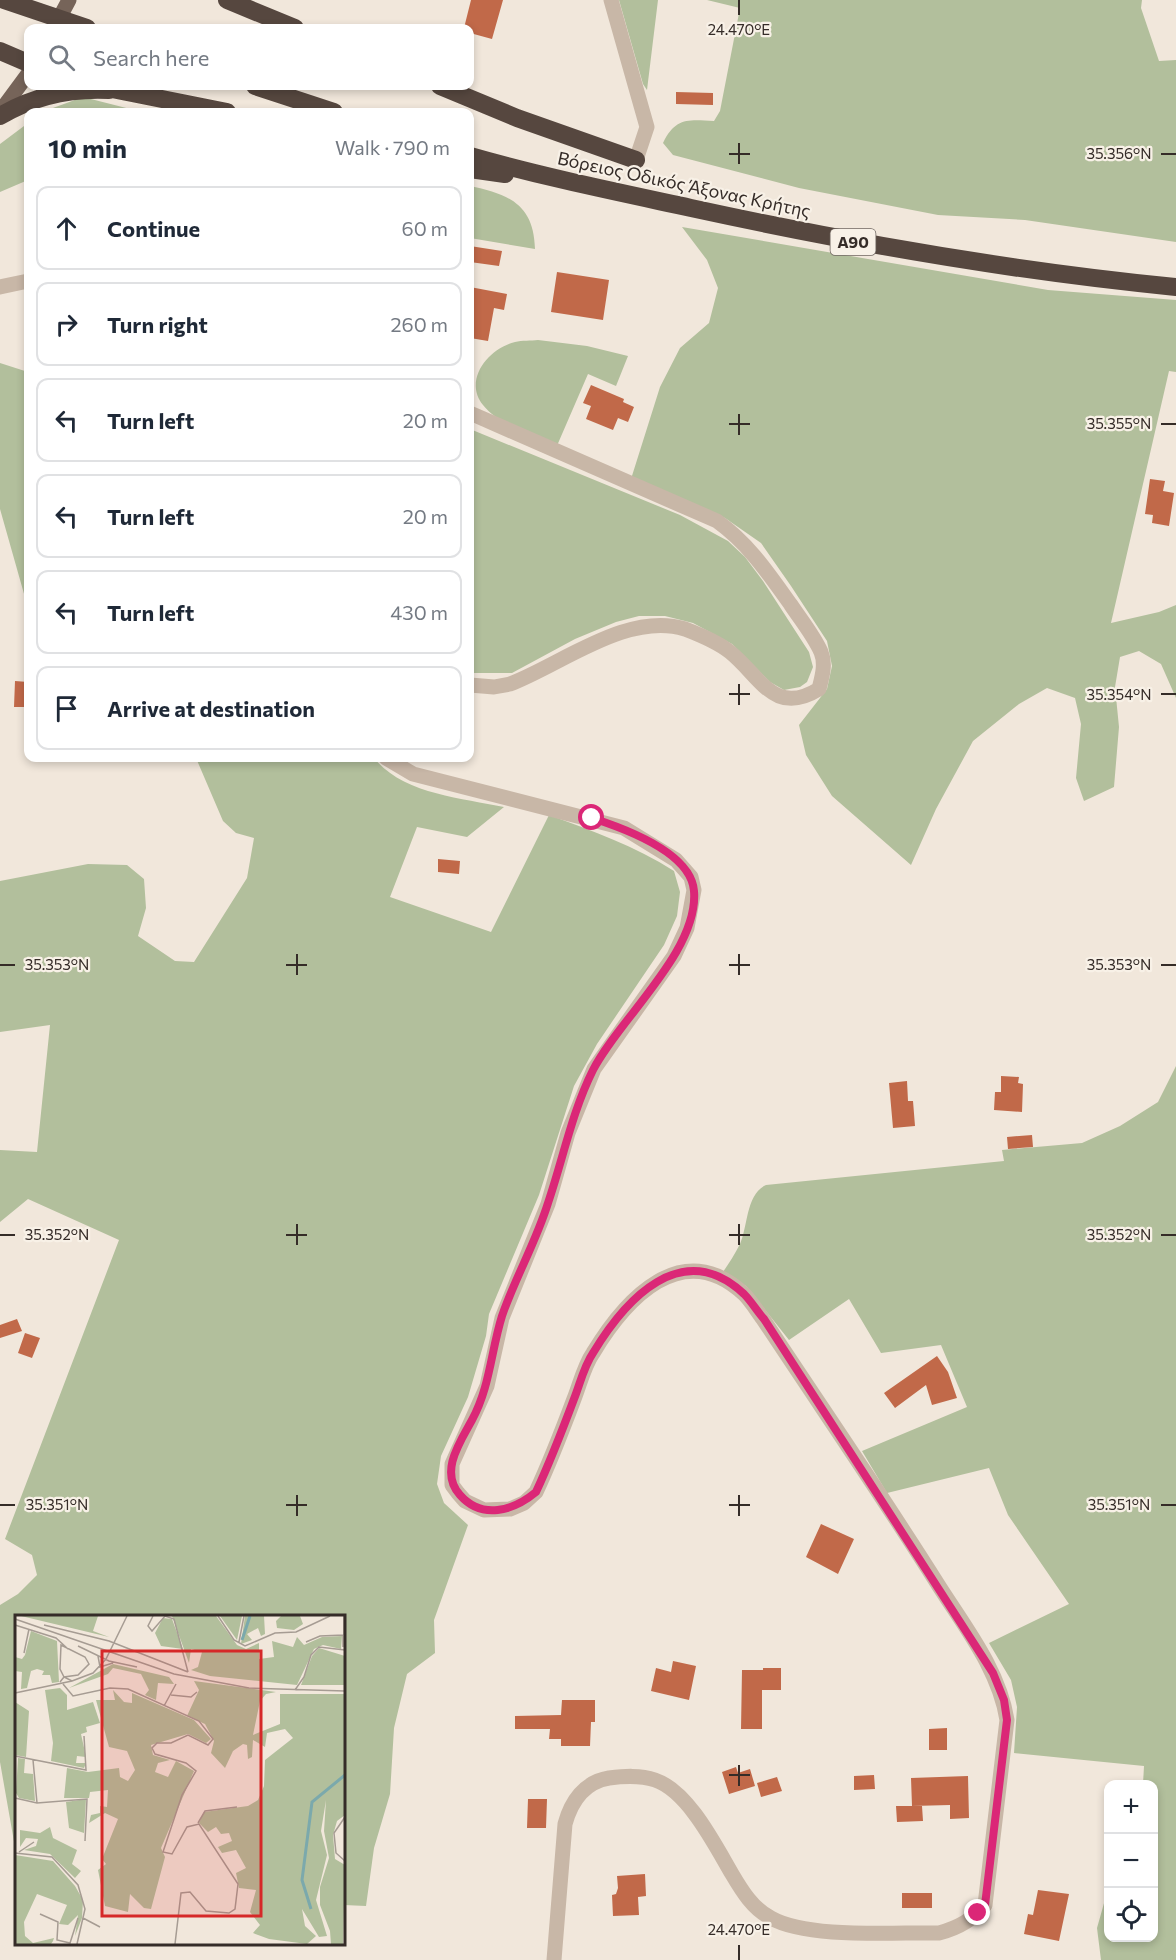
<!DOCTYPE html>
<meta charset="utf-8">
<style>
body{margin:0;font-family:Commissioner,sans-serif;background:#f6f6f7;color:#1f2937}
.controls{position:absolute;right:18px;bottom:18px;display:grid;overflow:hidden;border-radius:12px;box-shadow:0 3px 9px #0003}
.controls button{width:54px;height:54px;display:grid;place-items:center;padding:0;border:0;border-bottom:2px solid #e0e1e3;background:#fff;color:#1f2937;font:30px sans-serif}
.stop{position:absolute;width:18px;height:18px;margin:-14px;border:4px solid #db2777;border-radius:50%;background:#fff}
.stop.end{background:#db2777;border-color:#fff;box-shadow:0 2px 6px #0008}
.list{margin:0;padding:0;list-style:none}
h2{display:flex;justify-content:space-between;align-items:center;height:78px;margin:0;padding:0 24px;font-size:26px}
h2 small{font-size:20px;font-weight:400;color:#747a83}
.list li{display:grid;grid-template-columns:39px 1fr auto;gap:18px;align-items:center;box-sizing:border-box;height:84px;margin:0 12px 12px;padding:0 12px;border:2px solid #e0e1e3;border-radius:12px}
.list b{display:block;font-size:22px;white-space:nowrap}
.list em{font-size:20px;font-style:normal;color:#747a83}
.icon{flex:none;width:33px;height:33px;fill:none;stroke:currentColor;stroke-width:2;stroke-linecap:round;stroke-linejoin:round}
.map{position:relative;flex:none;width:1176px;height:1960px;overflow:hidden}
.search{position:absolute;background:#fff;box-shadow:0 3px 9px #0003;left:24px;top:24px;width:450px;height:66px;display:flex;align-items:center;gap:15px;box-sizing:border-box;padding:0 21px;border-radius:12px;color:#747a83;font-size:22px}
.panel{position:absolute;background:#fff;box-shadow:0 3px 9px #0003;left:24px;top:108px;width:450px;height:654px;border-radius:12px}
.map>svg:first-child{display:block}
.green{fill:#b2bf9c}
.building{fill:#c16949}
.lines{fill:none;stroke-linecap:round;stroke-linejoin:round}
.street{stroke:#c8b7a7;stroke-width:15}
.primary{stroke:#766459;stroke-width:15}
.highway{stroke:#56473f;stroke-width:18}
.route{stroke:#db2777;stroke-width:8}
.ticks{fill:none;stroke:#352c28;stroke-width:2}
.labels{text-anchor:middle;stroke-width:4.5;stroke-linejoin:round;paint-order:stroke}
.shield{fill:#f8f1e7;stroke:#706761;stroke-width:1.5}
.shield-label{font-size:16px;font-weight:bold;fill:#352c28}
.street-label{font-size:18px;fill:#352c28;stroke:#f8f1e7}
.inset-river{fill:none;stroke:#7ba9ac;stroke-width:3}
.inset-road{fill:none;stroke:#a69c93;stroke-width:1.5}
.view{fill:#d62828;fill-opacity:0.15;stroke:#d62828;stroke-width:3}
.inset-edge{fill:none;stroke:#352c28;stroke-width:3}
.ticks-label{font-size:15px;text-anchor:middle;fill:#352c28;stroke:#f8f1e7;stroke-width:4.5;stroke-linejoin:round;paint-order:stroke}
</style>
<div class="map">
<svg width="1176" height="1960" viewBox="0 0 1176 1960">
<rect width="100%" height="100%" fill="#f1e7db"/>
<!-- green -->
<path class="green" d="M619,0H658L647,90L643,84Z
M707,0H1142L1141,8L1159,61L1176,60V242L1025,220L938,215L799,188L673,155L663,143C676,117 688,120 714,121L720,111L740,8Z
M83,97L142,112H42Z
M28,123V180L0,192V144Z
M470,186C508,194 534,204 535,249L470,238Z
M682,227L1048,290L1176,300V372L1169,371L1111,623L1159,612L1176,605V698L1161,664L1139,651L1120,657L1115,687L1119,727L1114,787L1084,801L1076,778L1081,724L1075,698L1047,688L1019,704L973,741L936,809L911,865L832,796L806,755L799,725L827,689L832,666L827,641L791,586L761,543L725,518L631,479L660,387L680,348L709,323L718,288L707,260Z
M538,340L587,346L628,356L616,386L588,374L556,448C533,436 499,425 483,405C463,380 488,349 515,342C522,340 531,341 538,340Z
M0,363L28,372V608L0,509Z
M470,429L680,515L728,541L745,557L763,581L809,652L813,667L807,682L800,687L784,690L770,682L732,644L693,623L665,616H639L616,622L575,639L512,673H470Z
M196,758H374C403,794 461,798 504,807L467,837L417,827L390,897L491,932L549,815C593,831 635,846 674,871L680,892L677,916L664,945L597,1044L574,1086L539,1195L489,1314L486,1336L468,1397L441,1456L437,1484L444,1503L468,1525L434,1620L435,1653L407,1674L394,1728L390,1794L374,1848L366,1906L344,1905V1616H16V1853L0,1762V1605L18,1594L37,1575L32,1555L5,1539L119,1240L28,1199L0,1222V1150L37,1152L50,1025L0,1032V881L88,864L127,865L144,879L146,908L138,936L175,961L194,962L247,878L254,838L236,833L223,821Z
M1176,1066V1960H1101L1097,1928L1108,1889V1938H1154V1784H1143L1144,1766L1014,1753L1017,1707L1011,1680L989,1643L1069,1604L1008,1515L989,1468L887,1493L862,1451L967,1407L941,1345L881,1353L849,1299L789,1340L746,1286L723,1272C729,1263 735,1254 740,1244C748,1226 746,1194 766,1185L1004,1161L1002,1150L1082,1143L1120,1126L1158,1102Z"/>
<!-- building -->
<path class="building" d="M471,0H503L492,39L470,33V28H464Z
M676,92L713,93V105L676,104Z
M470,246L502,251L499,266L470,262Z
M557,272L609,280L603,320L551,312Z
M470,287L507,294L504,310L494,308L488,341L470,338Z
M591,385L624,399L623,402L634,407L628,422L618,418L613,430L586,419L591,406L583,403Z
M1150,479L1165,481L1163,491L1174,493L1169,526L1152,523L1153,515L1145,514Z
M15,681L28,682V707H14Z
M438,859L460,861L459,874L438,872Z
M1001,1076L1019,1077L1018,1083L1023,1084L1022,1112L994,1110L995,1092H1001Z
M907,1081L908,1101H913L915,1126L893,1128L889,1083Z
M1032,1135L1033,1147L1008,1149L1007,1137Z
M17,1319L22,1331L0,1338V1325Z
M25,1333L40,1338L32,1358L18,1353Z
M937,1356L948,1372L957,1398L932,1405L926,1385L895,1408L884,1393Z
M821,1524L854,1539L838,1574L806,1557Z
M673,1661L696,1666L689,1700L651,1691L656,1668L671,1672Z
M763,1668H781V1690H762V1729H741L742,1670H763Z
M562,1700H595V1722H591L590,1746H561V1739H549L550,1729H515V1716L561,1715Z
M947,1728V1750H929V1729Z
M736,1767L738,1773L750,1769L755,1786L729,1794L722,1772Z
M874,1775L875,1789L854,1790V1776Z
M968,1776L969,1818L950,1819V1805L912,1806L911,1778Z
M777,1777L782,1791L761,1797L757,1783Z
M528,1799H547L546,1828H527Z
M896,1806H922L923,1821L897,1822Z
M645,1874L646,1896L638,1897L639,1915L613,1916L612,1895L616,1894L618,1888L617,1876Z
M1038,1890L1069,1894L1059,1941L1024,1934L1028,1914L1033,1915Z
M902,1893H932V1908H902Z"/>
<g class="lines">
<!-- street -->
<path class="street" d="M611,0L647,127L636,160
M0,287L28,281
M470,413L717,521C749,544 768,573 791,605C801,620 814,636 821,652C826,664 822,677 819,689C774,717 760,676 730,652C719,643 698,634 685,629C628,611 562,664 510,684L494,687L470,685
M386,758L413,774L624,828L676,860L691,877L694,890L687,928L674,956L594,1069L568,1133L548,1204L502,1318L487,1386L452,1464V1485L458,1493L465,1501L484,1510L510,1509L524,1503L536,1492C550,1462 562,1431 574,1399C580,1384 584,1366 593,1353C625,1300 682,1236 744,1294C751,1301 757,1311 763,1319C821,1407 881,1494 937,1583C964,1626 999,1669 1007,1720L985,1905C973,1920 958,1928 939,1933C895,1932 808,1939 771,1918C753,1909 742,1891 732,1874C715,1845 688,1791 655,1780C640,1775 625,1776 609,1778C584,1782 571,1802 565,1824L554,1960"/>
<!-- primary -->
<path class="primary" d="M54,28L69,0
M0,112L28,74"/>
<!-- highway -->
<path class="highway" d="M4,0L87,28
M227,0L295,28
M0,51L28,63
M97,86L227,112
M255,86L334,112
M440,86L517,118L636,160
M0,116C34,96 70,88 109,90
M470,156C543,177 617,192 691,208C852,243 1012,271 1176,287
M470,169L505,174"/>
</g>
<g class="lines">
<!-- route -->
<path class="route" d="M592,818C623,828 691,852 694,891C699,951 619,1019 593,1070C572,1112 563,1159 548,1203C536,1242 515,1278 502,1316C491,1351 490,1387 472,1420C460,1442 439,1472 460,1495C482,1520 513,1511 536,1492C550,1462 562,1431 574,1399C580,1384 584,1366 593,1353C625,1300 682,1236 744,1294C751,1301 757,1311 764,1319L993,1673L1004,1700L1007,1720L985,1905L978,1913"/>
</g>
<!-- ticks -->
<path class="ticks" d="M739,0V15M739,143V164M729,154H750M1161,154H1176M739,414V435M729,424H750M1161,424H1176M739,684V705M729,694H750M1161,694H1176M297,954V975M739,954V975M0,965H15M286,965H307M729,965H750M1161,965H1176M297,1224V1245M739,1224V1245M0,1235H15M286,1235H307M729,1235H750M1161,1235H1176M297,1495V1516M739,1495V1516M0,1505H15M286,1505H307M729,1505H750M1161,1505H1176M739,1765V1786M729,1775H750M739,1945V1960"/>
<g class="labels">
<!-- shield labels -->
<rect class="shield" x="830.5" y="229" width="45" height="26" rx="4.5"/>
<g class="shield-label">
<text x="853" y="248">Α90</text>
</g>
<!-- street labels -->
<g class="street-label">
<text transform="translate(684 185) rotate(12)" y="6">Βόρειος Οδικός Άξονας Κρήτης</text>
</g>
</g>
<!-- overview -->
<g transform="translate(15 1615)">
<rect width="330" height="330" fill="#f1e7db"/>
<path d="M6,1H83L78,16L94,22ZM157,1H201L222,30L231,34L244,28V44L259,42L257,26L278,32L282,22L289,30L307,22L327,21L326,34L308,30L299,34L282,70L195,61L176,55L183,52L187,37L176,34L174,48ZM205,1H227L222,25ZM230,1H249L250,19L246,21L243,13L232,19L237,25L226,29ZM266,1H285L288,9L279,15L262,13L261,6ZM148,3L157,4L168,34L146,31L140,18ZM16,16L42,26L44,67L37,68L35,60H27L29,56L22,54L16,56L12,73L6,74L7,57L0,56V42L7,44L10,40ZM304,33L330,41V70H286L297,41ZM98,49L154,62L159,69L143,68L141,85L130,80L134,75L126,59L98,53L93,59L54,73ZM179,66L261,77L251,79L245,86L238,120L265,109V79H330V200L322,206L318,220L320,244L330,250L328,329H316L315,316L305,290V272L314,243L309,216L311,185L306,216L312,240L301,285L312,321L304,322L287,294L290,311L301,321L292,329L254,324L238,318L245,310L235,297L241,275L224,273L221,258L231,253L221,235L207,238L203,232L217,226L214,218L206,219L201,212L193,217L184,208L189,197L233,191L243,185L249,171L250,145L278,123L270,114L252,118L250,132L238,125L237,142L233,144L232,130L228,129L218,136L210,153L196,138L199,126L190,109L172,101L184,75ZM45,73L52,80V95L78,87L85,108L71,112L72,117L66,119L71,142L62,141L61,148H71L69,153L36,146L38,128L30,75ZM98,75L109,87L117,88V78L179,105L196,124L191,128L173,119L136,130L138,140L155,145L143,148L140,157L153,162L161,146L179,156L146,233L150,242L136,294L129,293L115,279L113,297L90,291L83,255L91,249L87,244L103,204L90,198L74,208L76,200L85,198V191L92,192L93,175L75,177L74,183H49L52,153L73,157L104,153L105,162L113,166L120,155L112,136L94,132L81,85H100ZM0,87L14,96L11,142L0,140ZM3,143L10,144L9,158L18,159L20,186L4,183L1,178ZM71,184L69,218L54,213L51,187ZM35,212L38,223L62,235L57,249L66,256L60,263L35,239L9,235L21,231L23,224L11,223L5,232V215L25,218ZM0,240L38,246L60,271L68,285L67,303L60,321L63,300L53,310L44,309L52,290L22,279L9,307L10,321L18,328L39,323L38,326L36,329H0Z" fill="#b2bf9c"/>
<path class="inset-river" d="M227,25L235,1M296,294L287,265L297,187L330,160"/>
<path class="inset-road" d="M138,1L133,11L137,16L150,1L159,4L173,57M203,1L219,25L230,31L260,18L281,17L315,1M329,1V20M0,4L159,59L234,73L330,76M0,10L41,23L53,34M29,10L94,26L173,57M224,27L229,1M291,27L305,21L328,20V32M63,31L94,46L122,52M9,38L14,14M83,41L85,52L98,48M45,67L49,62L63,60L74,49L70,42L46,30L45,54L49,62L57,66M48,69L58,81L95,73L113,74L184,106L198,124L193,130L173,120L156,128H142L137,133L140,139L171,148L181,156L167,180L148,237L157,239L172,212L184,209L223,269L220,294L214,298L191,296L175,277L166,278L160,329M280,75L289,62L296,40L304,32L330,35M0,78L57,66L78,58L91,44L112,1M156,80L176,82L182,77M149,91L161,69M0,141L71,155L69,121M18,145L22,188M0,183L22,188L72,184L70,226M330,202L319,218L321,238L330,246M183,208L190,196L222,192M4,237L19,227M0,238L37,242L63,270L70,294L62,329M25,299L43,307L42,325L55,328L63,303M68,303L85,312"/>
<path class="view" d="M87,36H246V301H87Z"/>
<rect width="330" height="330" class="inset-edge"/>
</g>
<g class="ticks-label">
<text x="739" y="35">24.470°E</text>
<text x="1119" y="159">35.356°N</text>
<text x="1119" y="429">35.355°N</text>
<text x="1119" y="700">35.354°N</text>
<text x="57" y="970">35.353°N</text>
<text x="1119" y="970">35.353°N</text>
<text x="57" y="1240">35.352°N</text>
<text x="1119" y="1240">35.352°N</text>
<text x="57" y="1510">35.351°N</text>
<text x="1119" y="1510">35.351°N</text>
<text x="739" y="1935">24.470°E</text>
</g>
</svg>
<div class="controls">
<button>+</button>
<button>−</button>
<button><svg class="icon" aria-label="locate" viewBox="0 0 24 24"><circle cx="12" cy="12" r="6"/><path d="M12 2v4M12 18v4M2 12h4M18 12h4"/></svg></button>
</div>
<div class="stop" style="left:592px;top:818px"></div>
<div class="stop end" style="left:978px;top:1913px"></div>
<div class="search"><svg class="icon" aria-label="search" viewBox="0 0 24 24"><circle cx="10" cy="10" r="6"/><path d="M15 15l6 6"/></svg>Search here</div>
<section class="panel">
<h2>10 min<small>Walk · 790 m</small></h2>
<ul class="list">
<li><svg class="icon" aria-label="ahead" viewBox="0 0 24 24"><path d="M12 20V5M6 11l6-6 6 6"/></svg><div><b>Continue</b></div><em>60 m</em></li>
<li><svg class="icon" aria-label="right" viewBox="0 0 24 24"><path d="M7 20v-9h11M14 6l5 5-5 5"/></svg><div><b>Turn right</b></div><em>260 m</em></li>
<li><svg class="icon" aria-label="left" viewBox="0 0 24 24"><path d="M17 20v-9H6M10 6l-5 5 5 5"/></svg><div><b>Turn left</b></div><em>20 m</em></li>
<li><svg class="icon" aria-label="left" viewBox="0 0 24 24"><path d="M17 20v-9H6M10 6l-5 5 5 5"/></svg><div><b>Turn left</b></div><em>20 m</em></li>
<li><svg class="icon" aria-label="left" viewBox="0 0 24 24"><path d="M17 20v-9H6M10 6l-5 5 5 5"/></svg><div><b>Turn left</b></div><em>430 m</em></li>
<li><svg class="icon" aria-label="arrive" viewBox="0 0 24 24"><path d="M6 21V4h12l-3 4 3 4H6"/></svg><div><b>Arrive at destination</b></div></li>
</ul>
</section>
</div>
